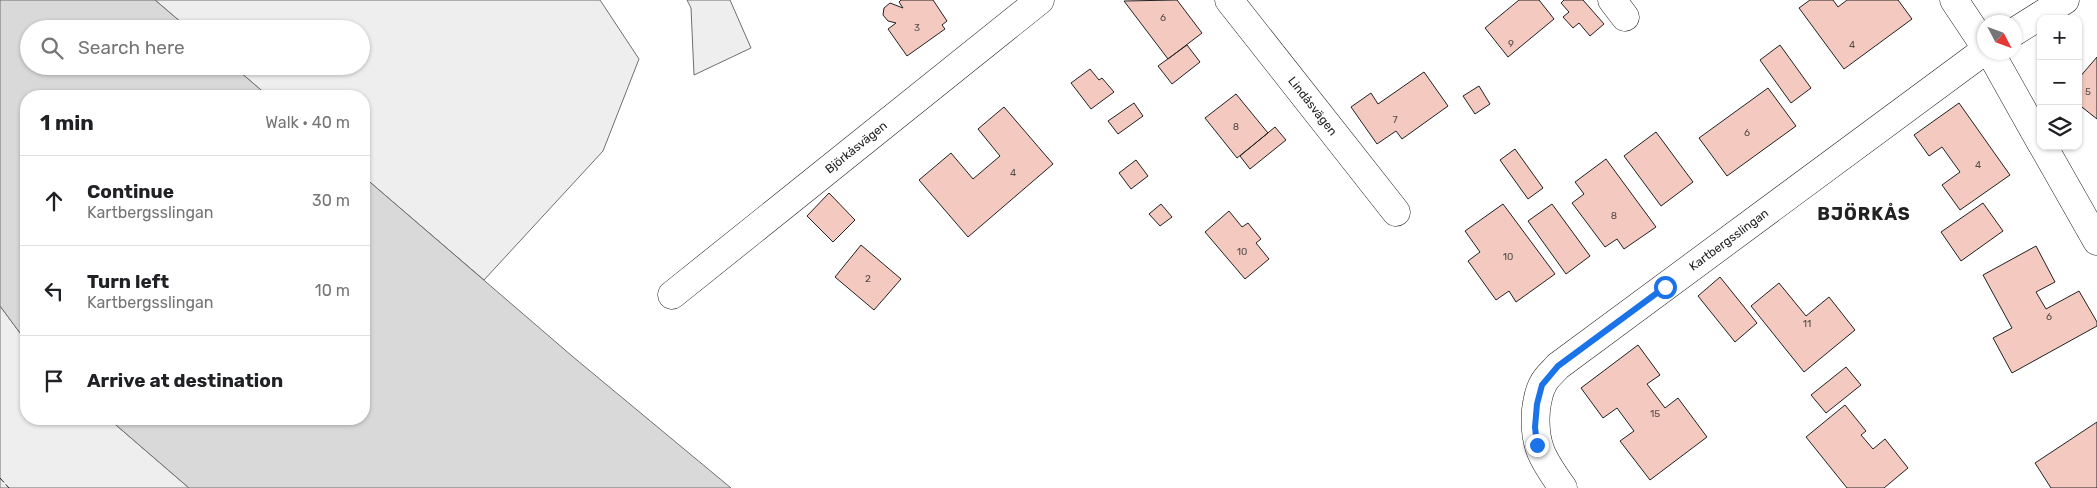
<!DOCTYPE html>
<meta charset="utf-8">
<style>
body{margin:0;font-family:Rubik,sans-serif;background:#f2f2f2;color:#202124}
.controls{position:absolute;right:15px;top:15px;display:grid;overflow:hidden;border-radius:10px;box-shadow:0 1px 4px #0004}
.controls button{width:45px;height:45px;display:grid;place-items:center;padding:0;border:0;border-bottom:1px solid #e0e0e0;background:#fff;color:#202124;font:25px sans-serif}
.compass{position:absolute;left:1977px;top:15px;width:45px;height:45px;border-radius:50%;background:#fff;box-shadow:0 1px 4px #0004;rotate:131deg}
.stop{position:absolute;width:15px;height:15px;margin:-11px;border:4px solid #1a73e8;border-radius:50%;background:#fff}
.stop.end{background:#1a73e8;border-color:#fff;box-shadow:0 1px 5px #0008}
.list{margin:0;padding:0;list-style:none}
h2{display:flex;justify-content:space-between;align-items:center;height:65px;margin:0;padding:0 20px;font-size:21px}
h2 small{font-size:16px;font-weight:400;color:#757577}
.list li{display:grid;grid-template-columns:32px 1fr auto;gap:15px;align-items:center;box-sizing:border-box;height:90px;padding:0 20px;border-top:1px solid #e0e0e0}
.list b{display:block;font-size:19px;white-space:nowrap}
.list p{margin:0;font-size:16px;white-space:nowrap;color:#757577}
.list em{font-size:16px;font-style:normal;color:#757577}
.icon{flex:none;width:28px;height:28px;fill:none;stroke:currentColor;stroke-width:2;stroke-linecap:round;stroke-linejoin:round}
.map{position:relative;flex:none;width:2097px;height:488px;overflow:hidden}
.search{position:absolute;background:#fff;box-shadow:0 1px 4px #0004;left:20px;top:20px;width:350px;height:55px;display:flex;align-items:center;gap:12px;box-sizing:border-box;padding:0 18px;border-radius:28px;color:#757577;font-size:19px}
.panel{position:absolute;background:#fff;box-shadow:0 1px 4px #0004;left:20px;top:90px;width:350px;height:335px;border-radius:20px}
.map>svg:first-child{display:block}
.green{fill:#eee;stroke:#6f6f6f}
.water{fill:#d9d9d9;stroke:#6f6f6f}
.building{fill:#f3c9c0;stroke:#222}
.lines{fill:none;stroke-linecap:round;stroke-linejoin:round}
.minor-casing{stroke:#222;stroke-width:29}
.minor{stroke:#fff;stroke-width:28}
.fence{stroke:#222;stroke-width:1;stroke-dasharray:6 2.5;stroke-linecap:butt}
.route{stroke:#1a73e8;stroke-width:6}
.labels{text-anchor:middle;stroke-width:4;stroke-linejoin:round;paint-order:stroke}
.number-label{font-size:10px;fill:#564c4a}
.street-label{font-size:12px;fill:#222;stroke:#fff}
.district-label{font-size:18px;font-weight:bold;letter-spacing:1px;fill:#222;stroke:#fff}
</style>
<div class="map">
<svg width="2097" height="488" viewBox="0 0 2097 488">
<rect width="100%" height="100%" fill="#fff"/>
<!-- green -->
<path class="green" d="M155,0H600L639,59L603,151L484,280L364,177V96H268L233,66H361V29H189Z
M687,0H730L751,48L694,75L691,8Z
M0,306L26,341V419H109L189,488H0Z"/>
<!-- water -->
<path class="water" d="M0,0H155L189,29H29V66H233L268,96H26V341L0,306Z
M364,177L572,356L731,488H189L109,419H364Z"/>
<!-- building -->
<path class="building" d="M901,0H933L947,21L942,25L945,29L907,56L888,29L896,23L888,21L883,15L884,8L890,3L903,8L899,2Z
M1177,0L1202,33L1168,59L1124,1Z
M1519,0H1539L1554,19L1508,57L1485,28Z
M1564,0H1583L1604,24L1590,36L1579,23L1573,28L1563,17L1569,12L1561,3Z
M1810,0H1833L1838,7L1847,0H1898L1912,19L1844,69L1799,8Z
M1187,45L1200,62L1172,84L1158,66Z
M1780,45L1811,88L1791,103L1760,60Z
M2097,57V119L2078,104V79Z
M1090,69L1099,80L1102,78L1114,92L1091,109L1071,83Z
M1424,72L1448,106L1402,139L1396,131L1377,144L1351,107L1371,93L1378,104Z
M1479,86L1490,104L1475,114L1463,96Z
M1768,88L1796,126L1727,176L1699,138Z
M1236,94L1268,133L1237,158L1205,118Z
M1134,103L1143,116L1118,134L1108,121Z
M1959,103L2010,175L1960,210L1942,185L1960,172L1942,147L1929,156L1914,135Z
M1004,107L1053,164L968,237L919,180L951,153L973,179L1000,156L978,129Z
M1275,127L1286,140L1250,169L1240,156Z
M1656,132L1693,182L1661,206L1624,156Z
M1515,149L1543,188L1528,199L1500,160Z
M1606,159L1656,227L1624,249L1617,239L1605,247L1572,203L1584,194L1575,182Z
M1136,160L1148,176L1131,189L1119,173Z
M829,193L855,220L833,242L807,216Z
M1983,203L2003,231L1961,261L1941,232Z
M1161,204L1172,217L1160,226L1149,214Z
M1503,204L1555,274L1516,302L1509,291L1496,300L1468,261L1480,252L1465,231Z
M1552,204L1590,256L1566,274L1528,221Z
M1229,211L1242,227L1248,223L1261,239L1256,243L1269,259L1245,279L1205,232Z
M861,245L901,279L874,310L835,277Z
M2036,246L2055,282L2036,292L2046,309L2079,291L2097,322V326L2012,373L1993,338L2012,328L1983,275Z
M1720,277L1757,323L1735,342L1698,296Z
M1779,283L1806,316L1829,297L1855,330L1804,372L1751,306Z
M1638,345L1660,375L1647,384L1665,408L1678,398L1707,437L1650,480L1620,441L1634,431L1617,408L1603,418L1581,388Z
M1846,367L1861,385L1826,413L1811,395Z
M1845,405L1866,431L1861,435L1873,449L1885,439L1908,468L1884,488H1847L1806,437Z
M2097,422V488H2051L2035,463Z"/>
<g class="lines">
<!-- minor casing -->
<g class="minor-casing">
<g id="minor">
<path id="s1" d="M1229,0L1396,212"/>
<path d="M1612,0L1625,17"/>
<path d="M1954,0L1984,45"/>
<path d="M2014,32L2065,0"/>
<path d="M1990,52L2041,143"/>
<path d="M2043,146L2097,241"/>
<path id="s2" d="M672,295L1040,0"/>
<path id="s3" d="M1563,488C1543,460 1533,445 1536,410C1537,402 1539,391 1543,384C1546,377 1553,372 1558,366L1984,51"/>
</g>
</g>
<!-- minor -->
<use href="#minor" class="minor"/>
<!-- fence -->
<path class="fence" d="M0,478L9,488"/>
</g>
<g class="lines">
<!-- route -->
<path class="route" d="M1537,445L1535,427L1537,404L1542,385L1558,366L1665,287"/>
</g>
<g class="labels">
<!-- number labels -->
<g class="number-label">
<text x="1163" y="21">6</text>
<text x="917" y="31">3</text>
<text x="1511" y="47">9</text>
<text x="1852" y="48">4</text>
<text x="2088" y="95">5</text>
<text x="1395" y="123">7</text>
<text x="1236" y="130">8</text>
<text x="1747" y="136">6</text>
<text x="1978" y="168">4</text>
<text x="1013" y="176">4</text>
<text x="1614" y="219">8</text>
<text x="1242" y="255">10</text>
<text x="1508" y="260">10</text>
<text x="868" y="282">2</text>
<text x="2049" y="320">6</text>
<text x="1807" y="327">11</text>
<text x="1655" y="417">15</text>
</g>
<!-- street labels -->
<g class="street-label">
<text dy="4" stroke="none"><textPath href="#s1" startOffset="135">Lindåsvägen</textPath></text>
<text dy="4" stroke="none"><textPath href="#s2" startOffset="236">Björkåsvägen</textPath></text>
<text dy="4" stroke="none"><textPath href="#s3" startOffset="348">Kartbergsslingan</textPath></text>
</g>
<!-- district labels -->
<g class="district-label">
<text x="1864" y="220">BJÖRKÅS</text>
</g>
</g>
</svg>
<div class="controls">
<button>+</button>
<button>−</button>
<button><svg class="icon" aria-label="layers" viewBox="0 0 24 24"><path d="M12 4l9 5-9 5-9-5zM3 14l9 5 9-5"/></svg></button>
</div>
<svg class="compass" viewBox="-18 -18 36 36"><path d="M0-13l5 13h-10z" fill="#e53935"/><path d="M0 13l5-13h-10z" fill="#757577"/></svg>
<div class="stop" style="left:1665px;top:287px"></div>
<div class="stop end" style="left:1537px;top:445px"></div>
<div class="search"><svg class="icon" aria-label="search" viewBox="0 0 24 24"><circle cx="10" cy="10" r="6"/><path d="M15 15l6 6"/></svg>Search here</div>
<section class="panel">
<h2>1 min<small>Walk · 40 m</small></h2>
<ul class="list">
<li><svg class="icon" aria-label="ahead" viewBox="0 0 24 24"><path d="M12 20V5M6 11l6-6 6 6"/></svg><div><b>Continue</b><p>Kartbergsslingan</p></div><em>30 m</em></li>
<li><svg class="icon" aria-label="left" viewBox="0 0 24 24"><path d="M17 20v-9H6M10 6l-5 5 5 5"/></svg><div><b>Turn left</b><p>Kartbergsslingan</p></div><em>10 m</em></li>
<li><svg class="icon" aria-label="arrive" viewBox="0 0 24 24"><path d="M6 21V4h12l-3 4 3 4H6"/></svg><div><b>Arrive at destination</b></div></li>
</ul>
</section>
</div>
